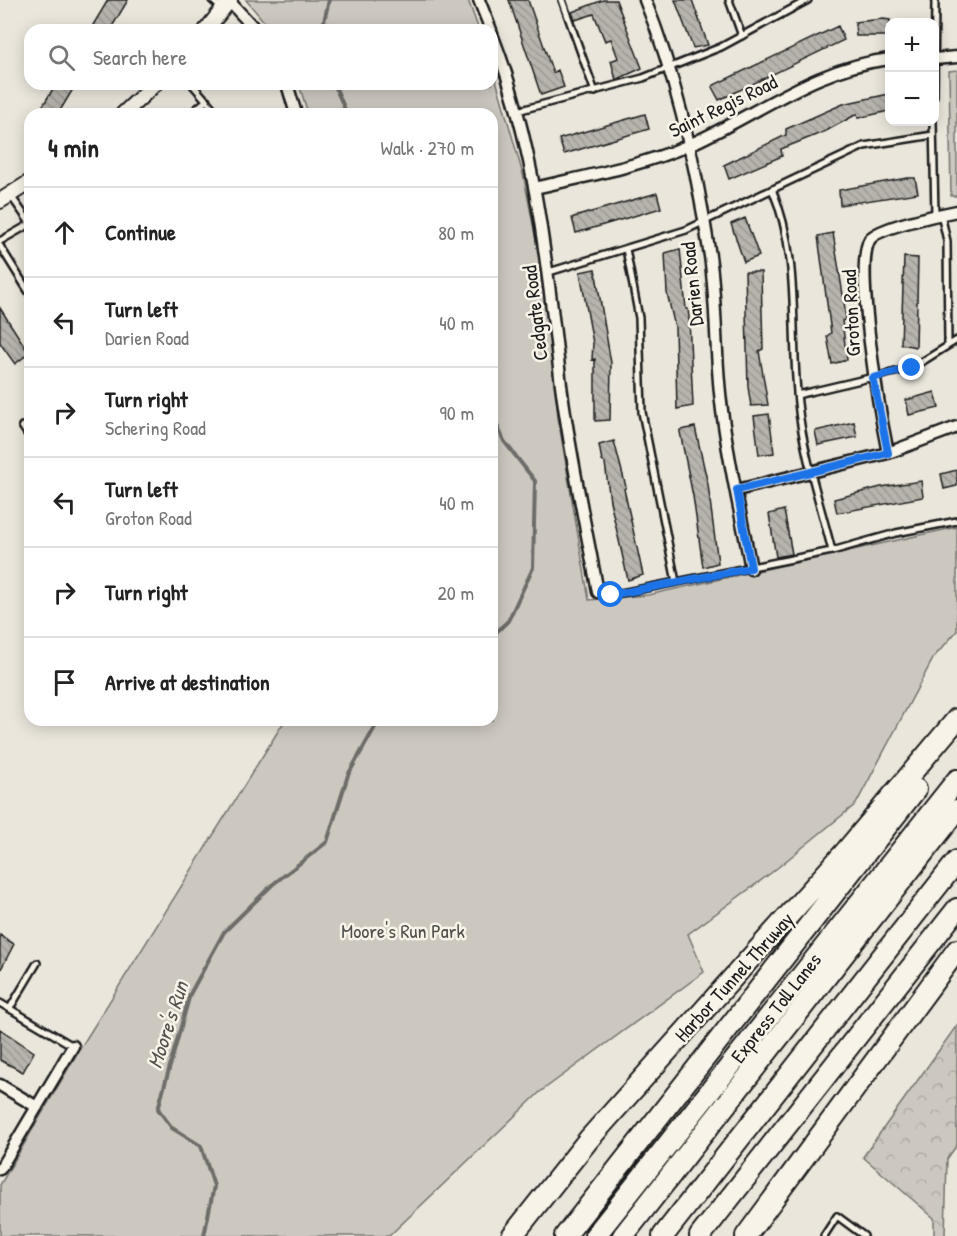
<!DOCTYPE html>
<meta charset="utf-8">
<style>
body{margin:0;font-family:"Patrick Hand",sans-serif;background:#f6f6f6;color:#222}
.controls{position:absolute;right:18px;top:18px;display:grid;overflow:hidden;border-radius:12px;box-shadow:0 3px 15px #0003}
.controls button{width:54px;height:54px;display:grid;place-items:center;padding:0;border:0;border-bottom:2px solid #e0e0e0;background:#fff;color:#222;font:30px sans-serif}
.stop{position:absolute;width:18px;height:18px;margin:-14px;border:4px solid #1a73e8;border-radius:50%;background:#fff}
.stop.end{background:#1a73e8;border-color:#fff;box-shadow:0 2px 6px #0008}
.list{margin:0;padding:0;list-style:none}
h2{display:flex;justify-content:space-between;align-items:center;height:78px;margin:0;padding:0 24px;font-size:26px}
h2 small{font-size:20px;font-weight:400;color:#767676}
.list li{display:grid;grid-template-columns:39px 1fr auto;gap:18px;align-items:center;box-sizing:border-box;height:90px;padding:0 24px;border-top:2px solid #e0e0e0}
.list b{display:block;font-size:22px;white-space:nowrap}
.list p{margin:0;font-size:20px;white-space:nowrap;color:#767676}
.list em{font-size:20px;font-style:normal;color:#767676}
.icon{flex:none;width:33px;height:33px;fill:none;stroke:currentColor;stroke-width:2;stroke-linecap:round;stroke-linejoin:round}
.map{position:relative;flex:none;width:957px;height:1236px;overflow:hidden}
.search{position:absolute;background:#fff;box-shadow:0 3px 15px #0003;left:24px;top:24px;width:474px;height:66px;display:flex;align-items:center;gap:15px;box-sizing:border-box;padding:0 21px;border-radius:18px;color:#767676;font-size:22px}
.panel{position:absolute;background:#fff;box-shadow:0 3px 15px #0003;left:24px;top:108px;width:474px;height:618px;border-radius:18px}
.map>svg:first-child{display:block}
.forest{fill:url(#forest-crowns);stroke:#74726e;stroke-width:1.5}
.park{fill:#ccc8c0;stroke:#74726e;stroke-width:1.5}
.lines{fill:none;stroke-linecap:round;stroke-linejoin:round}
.stream{stroke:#6d6c68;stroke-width:4}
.building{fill:url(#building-back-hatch);stroke:#1c1c1c;stroke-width:1.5}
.service-casing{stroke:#1c1c1c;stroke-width:10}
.minor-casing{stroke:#1c1c1c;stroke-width:15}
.tertiary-casing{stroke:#1c1c1c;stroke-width:18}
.motorway-casing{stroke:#1c1c1c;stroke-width:24}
.service{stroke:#f7f3e8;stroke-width:5}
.minor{stroke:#f7f3e8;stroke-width:10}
.tertiary{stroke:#f7f3e8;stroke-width:14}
.motorway{stroke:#f7f3e8;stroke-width:20}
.route{stroke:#1a73e8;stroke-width:8}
.labels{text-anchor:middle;stroke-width:5;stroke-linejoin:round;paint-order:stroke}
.street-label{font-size:20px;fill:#1c1c1c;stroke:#f7f3e8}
.park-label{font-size:20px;fill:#51504d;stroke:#f7f3e8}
.water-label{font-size:21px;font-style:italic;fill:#52514e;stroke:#f7f3e8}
</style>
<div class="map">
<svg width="957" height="1236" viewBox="0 0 957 1236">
<defs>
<pattern id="forest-crowns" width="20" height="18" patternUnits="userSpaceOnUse" patternTransform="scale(1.5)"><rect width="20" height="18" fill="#ccc8c0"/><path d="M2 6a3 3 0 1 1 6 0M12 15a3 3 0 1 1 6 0" fill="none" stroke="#afaba4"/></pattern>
<pattern id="building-back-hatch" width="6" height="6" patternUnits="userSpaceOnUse" patternTransform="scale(1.5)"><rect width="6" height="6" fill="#b6b4ac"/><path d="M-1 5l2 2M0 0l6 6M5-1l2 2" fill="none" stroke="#9c9a93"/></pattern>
</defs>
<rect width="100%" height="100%" fill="#eae6dc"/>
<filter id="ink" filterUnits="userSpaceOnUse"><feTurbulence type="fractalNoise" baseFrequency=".0167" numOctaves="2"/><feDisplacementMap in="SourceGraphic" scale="12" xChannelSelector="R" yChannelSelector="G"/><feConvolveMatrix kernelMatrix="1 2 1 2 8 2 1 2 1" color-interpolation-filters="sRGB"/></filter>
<g filter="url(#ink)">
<!-- forest -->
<path class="forest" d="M957,1025V1145L947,1159L945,1236H934V1218L863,1157Z"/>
<!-- park -->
<path class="park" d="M246,0H468L479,30H271Z
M492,66L524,178L547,297L558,418L589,600L648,595L957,527V631L934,657L856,804L771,873L688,934L704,972L540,1092L389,1236H0V1185L78,1052L285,720H492V114H308L299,84H492Z
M957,70V196H951L949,71Z"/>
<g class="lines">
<!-- stream -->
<path class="stream" d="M322,30L329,0
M334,84L347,114
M492,414L504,441L535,481L533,568L508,621L492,636
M204,1236L214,1186L201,1146L172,1128L158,1109L190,994L224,932L272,885L327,842L348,775L379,720"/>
</g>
<!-- building -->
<path class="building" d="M108,0H128L110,30H90Z
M509,0H528L553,73L558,70L564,87L541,95Z
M603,0H616L642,68L616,80L611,61L618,58L611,39L605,41L594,14L575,20L572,12Z
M675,0H692L708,45L693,48Z
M883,19L890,20V36H856L855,22Z
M838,26L844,40L719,100L712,87L714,85Z
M56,84H76L58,114L42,107Z
M889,94V111L858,118L857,114L826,131L781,149L782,156L729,179L724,165L786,135V129L843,104Z
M645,114L649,129L564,154L559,139Z
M907,178H915L918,193L840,205L839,190Z
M657,193L661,208L576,233L572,218L574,217Z
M745,218L759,256L744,262L731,224Z
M833,233L844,301L846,319L842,321L847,360L832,364L827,336L831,333L818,236Z
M680,249L686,309H688L689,318L693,406L677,409L675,327L667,293L665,253Z
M904,257L918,258L916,347L901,344Z
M595,269L611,363L610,420L595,421V359L592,360L593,343L580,272Z
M745,272H761V275L763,349L759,351L768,405L751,406L748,387Z
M0,308L29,353L15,364L0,343Z
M935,392L939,408L909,415L906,400Z
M769,414L774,453L759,455L754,416Z
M854,422L857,437L818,445L815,431Z
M695,427L708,485L718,563L703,567L693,496L680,432V430Z
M614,441L626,487L624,489L643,575L628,580L610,501L605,463L602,461L599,445Z
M957,470V486L944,489L941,474Z
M921,481L923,497L837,513L834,499L881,487Z
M784,510L792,554L776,557L769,514Z
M0,935L14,944L0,971Z
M0,1029L34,1052L23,1072L0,1060Z"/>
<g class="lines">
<!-- service casing -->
<g class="service-casing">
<path id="service" d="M212,0L221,8
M562,0L595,92
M729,0L742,36
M192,84L218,114
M934,96L935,0
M517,111L643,78L721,47L808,0
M190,114L207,100
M933,122L935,215
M772,189C801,257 790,332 798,403C803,453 820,503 832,551
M11,196L30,223
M941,214L947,241L948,345
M0,241L30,224
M0,246L30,294
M626,249L639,318L642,412L676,582
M549,272L686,230L864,146L933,135
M797,395L912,368L957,340
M22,426L30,438
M598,592L611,595L832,551L896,533L957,521
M0,1003L73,1046
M10,1008L37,963
M824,1236L837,1216L864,1236"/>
</g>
<!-- minor casing -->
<g class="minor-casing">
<path id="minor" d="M479,0L491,30
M645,0C678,81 697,171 710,256C717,305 715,354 721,402C727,458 741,513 751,569
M229,1L256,30
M492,34C536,147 547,266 561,385C570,455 585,523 598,592
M934,59L957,57
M287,84L296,114
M535,188C586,176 642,166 689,145C755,116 816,67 890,59
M888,453C881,419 853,264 870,239C879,227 941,214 957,211
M737,490L888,453L957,427
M0,1085L37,1107
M0,1169L73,1046"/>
</g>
<!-- tertiary casing -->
<g class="tertiary-casing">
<path id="tertiary" d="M206,30L230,0
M123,114L155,84
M0,201L30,182"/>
</g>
<!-- motorway casing -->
<g class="motorway-casing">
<path id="motorway" d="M512,1236L589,1139L846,851L957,719
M565,1236L916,789
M595,1236L957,780
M623,1236L957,810
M663,1236L957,861
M700,1236L957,909
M746,1236L957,950"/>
</g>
<!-- service -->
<use href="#service" class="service"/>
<!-- minor -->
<use href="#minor" class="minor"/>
<!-- tertiary -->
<use href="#tertiary" class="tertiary"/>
<!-- motorway -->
<use href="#motorway" class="motorway"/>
</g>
</g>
<g class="lines" filter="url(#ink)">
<!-- route -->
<path class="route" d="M611,595L751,568L737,490L888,453L873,378L912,368"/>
</g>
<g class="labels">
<!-- street labels -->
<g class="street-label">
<text transform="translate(723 106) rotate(-26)" y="7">Saint Regis Road</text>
<text transform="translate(692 284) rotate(-96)" y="7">Darien Road</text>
<text transform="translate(535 313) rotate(-97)" y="7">Cedgate Road</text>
<text transform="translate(851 313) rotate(-93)" y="7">Groton Road</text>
<text transform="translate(734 977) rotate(-48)" y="7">Harbor Tunnel Thruway</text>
<text transform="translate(776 1008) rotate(-52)" y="7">Express Toll Lanes</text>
</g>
<!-- park labels -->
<g class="park-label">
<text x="403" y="938">Moore's Run Park</text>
</g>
<!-- water labels -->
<g class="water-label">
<text transform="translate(168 1025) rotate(-72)" y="7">Moore's Run</text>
</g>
</g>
</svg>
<div class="controls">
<button>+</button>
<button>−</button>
</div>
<div class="stop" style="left:611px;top:595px"></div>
<div class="stop end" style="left:912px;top:368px"></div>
<div class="search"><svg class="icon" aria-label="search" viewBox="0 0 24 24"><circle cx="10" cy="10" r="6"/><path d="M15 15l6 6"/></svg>Search here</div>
<section class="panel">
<h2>4 min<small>Walk · 270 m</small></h2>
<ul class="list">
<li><svg class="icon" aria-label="ahead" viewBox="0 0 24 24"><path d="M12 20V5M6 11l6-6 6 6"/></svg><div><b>Continue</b></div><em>80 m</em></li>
<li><svg class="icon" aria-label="left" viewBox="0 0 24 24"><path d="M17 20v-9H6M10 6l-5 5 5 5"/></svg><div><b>Turn left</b><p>Darien Road</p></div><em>40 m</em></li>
<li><svg class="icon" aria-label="right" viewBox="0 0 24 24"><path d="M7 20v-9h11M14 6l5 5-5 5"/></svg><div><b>Turn right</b><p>Schering Road</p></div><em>90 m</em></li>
<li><svg class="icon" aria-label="left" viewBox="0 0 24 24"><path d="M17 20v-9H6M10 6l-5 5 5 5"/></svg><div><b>Turn left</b><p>Groton Road</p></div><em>40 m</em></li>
<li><svg class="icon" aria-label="right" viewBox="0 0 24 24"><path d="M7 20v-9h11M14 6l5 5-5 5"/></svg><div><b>Turn right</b></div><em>20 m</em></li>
<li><svg class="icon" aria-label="arrive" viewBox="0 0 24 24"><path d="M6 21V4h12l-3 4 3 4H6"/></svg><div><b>Arrive at destination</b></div></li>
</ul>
</section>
</div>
